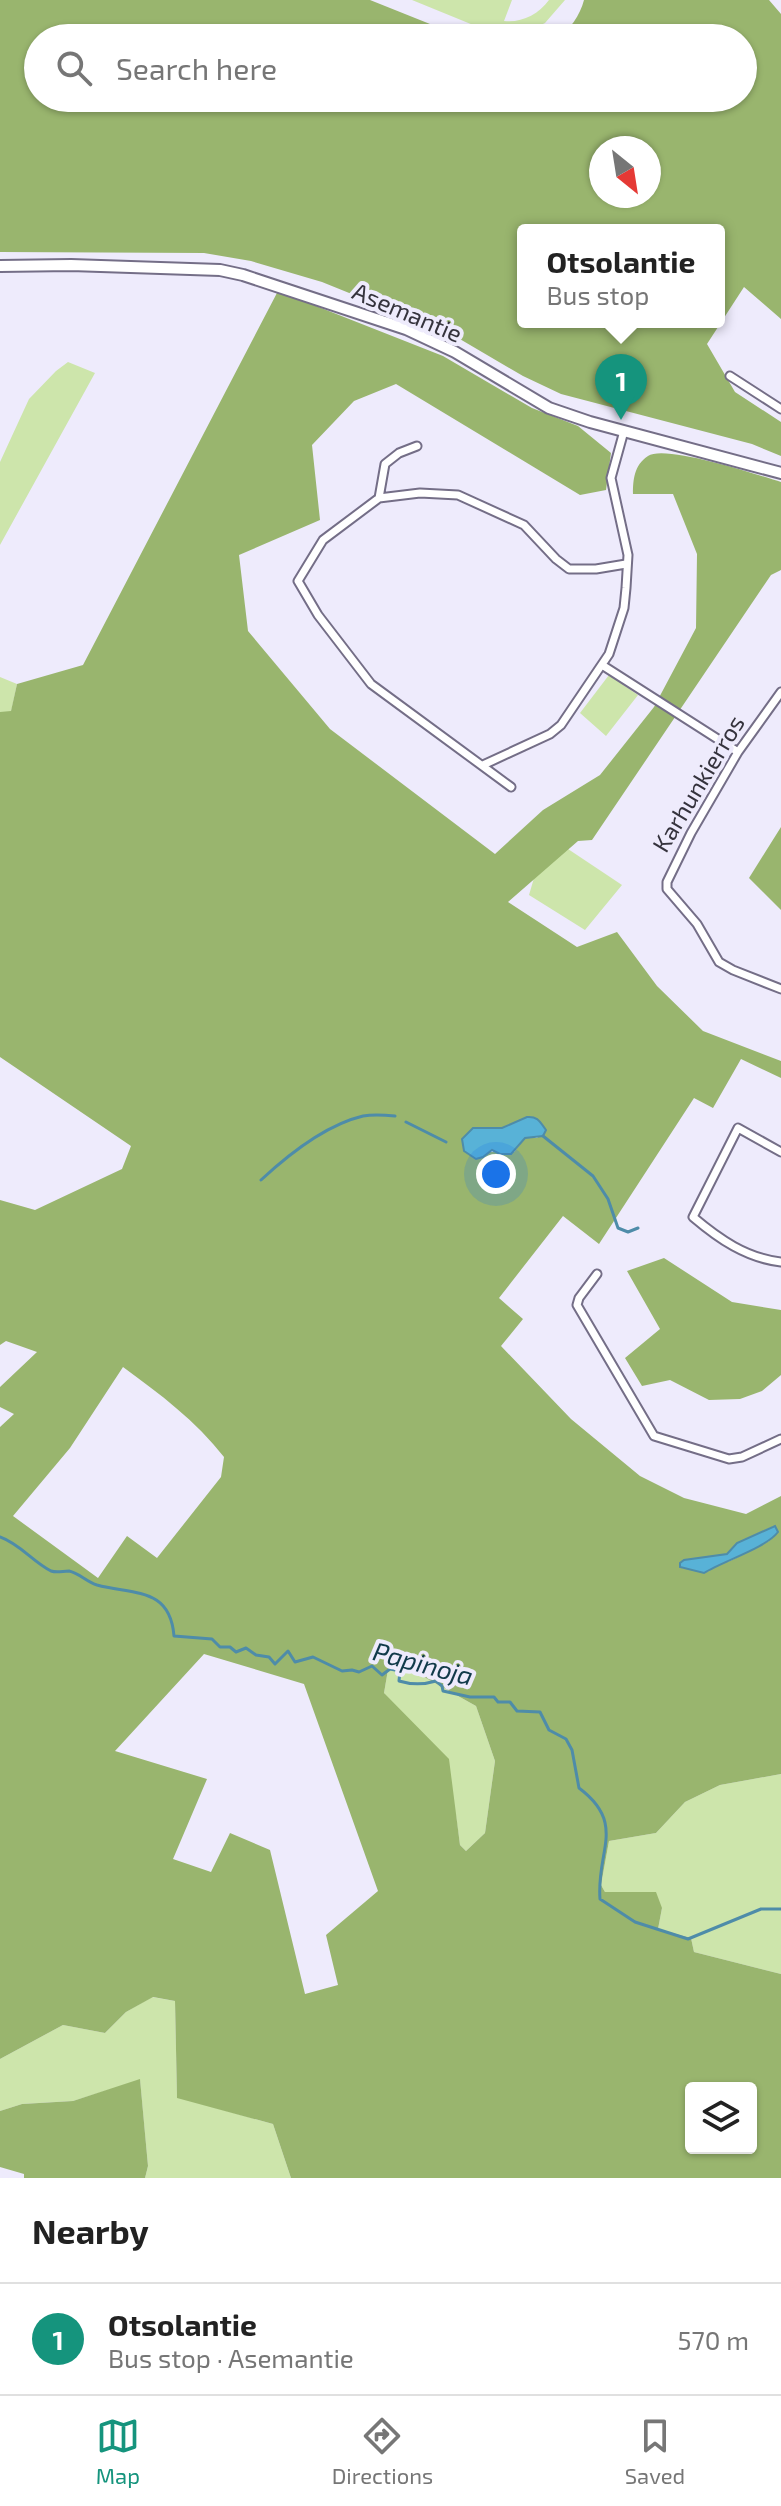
<!DOCTYPE html>
<meta charset="utf-8">
<style>
body{margin:0;font-family:"Exo 2",sans-serif;background:#f6f6f6;color:#222}
.controls{position:absolute;right:24px;bottom:24px;display:grid;overflow:hidden;border-radius:8px;box-shadow:0 2px 6px #0004}
.controls button{width:72px;height:72px;display:grid;place-items:center;padding:0;border:0;border-bottom:2px solid #e0e0e0;background:#fff;color:#222;font:40px sans-serif}
.compass{position:absolute;left:589px;top:136px;width:72px;height:72px;border-radius:50%;background:#fff;box-shadow:0 2px 6px #0004;rotate:150deg}
.you{position:absolute;left:496px;top:1174px;width:28px;height:28px;margin:-20px;border:6px solid #fff;border-radius:50%;background:#1a73e8;box-shadow:0 0 0 12px #1a73e833}
.badge{display:grid;place-items:center;width:52px;height:52px;border-radius:50%;background:#15947d;color:#fff;font-size:26px;font-weight:700}
.pin{position:absolute;translate:-50% -66px;filter:drop-shadow(0 2px 4px #0008)}
.pin::after{content:'';position:absolute;top:42px;width:28px;height:24px;background:inherit;clip-path:polygon(0 0,100% 0,50% 100%)}
.popup{position:absolute;left:517px;top:224px;width:208px;height:104px;box-sizing:border-box;display:grid;place-content:center;border-radius:8px;background:#fff;filter:drop-shadow(0 2px 6px #0005);font-size:26px;white-space:nowrap;color:#767676}
.popup b{font-size:30px;color:#222}
.popup::after{content:'';position:absolute;left:50%;top:100%;margin-left:-16px;border:16px solid transparent;border-top-color:#fff}
.list{margin:0;padding:0;list-style:none}
h2{display:flex;justify-content:space-between;align-items:center;height:104px;margin:0;padding:0 32px;font-size:34px}
h2 small{font-size:26px;font-weight:400;color:#767676}
.list li{display:grid;grid-template-columns:52px 1fr auto;gap:24px;align-items:center;box-sizing:border-box;height:112px;padding:0 32px;border-top:2px solid #e0e0e0}
.list b{display:block;font-size:30px;white-space:nowrap}
.list p{margin:0;font-size:26px;white-space:nowrap;color:#767676}
.list em{font-size:26px;font-style:normal;color:#767676}
.icon{flex:none;width:44px;height:44px;fill:none;stroke:currentColor;stroke-width:2;stroke-linecap:round;stroke-linejoin:round}
.map{position:relative;flex:none;width:781px;height:2178px;overflow:hidden}
.search{position:absolute;background:#fff;box-shadow:0 2px 6px #0004;left:24px;right:24px;top:24px;height:88px;display:flex;align-items:center;gap:20px;box-sizing:border-box;padding:0 28px;border-radius:44px;color:#767676;font-size:30px}
.sheet{height:216px;background:#fff}
nav{display:flex;justify-content:space-around;align-items:center;box-sizing:border-box;height:112px;border-top:2px solid #e0e0e0;background:#fff;font-size:22px;color:#767676}
nav a{display:grid;justify-items:center;gap:4px}
nav .on{color:#15947d}
.map>svg:first-child{display:block}
.green{fill:#cde5ab}
.forest{fill:#99b56e;fill-rule:evenodd}
.water{fill:#58b2d7;stroke:#4e8ca9;stroke-width:2}
.lines{fill:none;stroke-linecap:round;stroke-linejoin:round}
.stream{stroke:#4e8ca9;stroke-width:3}
.minor-casing{stroke:#746e87;stroke-width:11}
.secondary-casing{stroke:#746e87;stroke-width:14}
.minor{stroke:#fff;stroke-width:7}
.secondary{stroke:#fff;stroke-width:10}
.labels{text-anchor:middle;stroke-width:8;stroke-linejoin:round;paint-order:stroke}
.street-label{font-size:24px;fill:#35333d;stroke:#eeebfc}
.water-label{font-size:26px;font-style:italic;fill:#113a4a;stroke:#eeebfc}
</style>
<div class="map">
<svg width="781" height="2178" viewBox="0 0 781 2178">
<rect width="100%" height="100%" fill="#eeebfc"/>
<!-- green -->
<path class="green" d="M412,0H512L504,21C521,23 538,15 549,0H565L545,23L524,33L505,38Z
M68,362L95,373L0,545V462L29,399L56,371Z
M609,675L638,695L606,736L580,713Z
M0,677L17,684L11,712H0Z
M562,845L622,885L585,930L529,895L534,878Z
M390,1658L476,1706L495,1761L485,1833L466,1851L460,1845L456,1816L384,1693Z
M781,1774V1974L694,1952L691,1938L658,1929L662,1908L605,1892L601,1885L609,1841L656,1833L685,1802L720,1785Z
M152,1997L175,2001L177,2097L273,2124L291,2178H145L148,2166L140,2080L73,2101L22,2104L0,2111V2059L63,2025L105,2033L126,2012Z"/>
<!-- forest -->
<path class="forest" d="M0,0H370L465,38H38V98H743V38H556C570,31 580,15 584,0H769L781,14V319L744,287L707,344L735,392L781,422V456L752,444L561,394L523,376L453,335L322,282L251,261L204,253L0,252ZM601,148H649V196H601ZM719,230V322H523V230Z
M278,291L443,356L532,408L578,426L611,453L606,490L580,495L396,384L354,401L312,445L320,520L239,555L248,631L330,729L495,854L543,810L600,775L654,707L696,628L697,554L673,494H633C633,480 634,465 648,456C665,444 758,475 781,482V570L771,575L592,840L578,841L508,902L577,947L617,932L657,986L703,1031L781,1061V1078L741,1059L713,1108L694,1098L599,1244L563,1216L499,1298L523,1319L501,1346L571,1419L640,1476L684,1498L746,1514L781,1496V1774L720,1785L685,1802L656,1833L609,1841L601,1885L605,1892H656L662,1908L658,1929L691,1938L694,1952L781,1974V2178H291L273,2124L177,2098L175,2001L153,1997L126,2012L105,2033L63,2025L0,2059V1427L14,1414L0,1407V1387L37,1352L6,1341L0,1345V1200L35,1210L122,1169L131,1146L0,1057V712L11,711L17,684L83,665ZM520,1120L538,1138H525L514,1152H488L478,1127L502,1128ZM123,1367C160,1394 196,1421 224,1457L221,1477L157,1558L127,1536L98,1578L13,1516L70,1448ZM774,1526L769,1541L730,1561L718,1564L707,1572L682,1568L684,1560L727,1554L737,1543ZM204,1654L304,1684L378,1891L326,1935L338,1985L305,1994L270,1850L230,1833L211,1872L173,1859L207,1779L115,1751ZM390,1658L476,1706L495,1761L485,1833L466,1851L460,1845L449,1759L384,1693ZM691,2088H751V2148H691Z
M781,827V910L749,878Z
M664,1258L732,1302L781,1310V1375L762,1391L740,1399L709,1400L670,1380L642,1386L625,1358L660,1329L627,1271Z
M140,2079L148,2166L145,2178H24V2174L0,2167V2111L22,2104L73,2101Z"/>
<!-- water -->
<path class="water" d="M527,1117C538,1116 540,1122 546,1130L543,1136L525,1138L511,1154H500L492,1150L483,1157L476,1159L464,1151L462,1139L473,1128H502Z
M775,1526L778,1532C766,1548 723,1561 704,1573L680,1567V1563L684,1560L727,1554L737,1543Z"/>
<g class="lines">
<!-- stream -->
<path class="stream" d="M406,1122L446,1142
M543,1136L593,1176L608,1199L618,1228L628,1232L638,1228
M261,1180C289,1154 325,1125 363,1116C374,1114 385,1115 395,1116
M0,1537C20,1544 33,1562 51,1571C57,1573 63,1571 69,1571C79,1573 87,1582 97,1585C134,1595 170,1587 174,1636L212,1639L220,1647H230L236,1652L246,1648L256,1655L269,1657L275,1664L288,1651L295,1662L313,1657L342,1671L352,1670L359,1672L372,1666L382,1675L390,1669L400,1671L399,1681C412,1685 423,1685 436,1681L442,1686L443,1691L470,1697H494L498,1702H510L517,1711L540,1712L549,1730L566,1739L572,1750L579,1788C627,1824 596,1851 600,1899L635,1922L688,1939L761,1909H781"/>
<!-- minor casing -->
<g class="minor-casing">
<path id="minor" d="M730,376L781,409
M379,498L385,464L399,453L417,446
M602,665L738,752
M781,692L738,752L691,833L667,882V889L697,924L719,962L733,970L781,989
M483,765L550,734L561,725L609,654L624,608L626,588L628,555L611,478L624,431
M511,787L371,684L318,615L298,581L323,540L379,498L420,493L458,495L524,525L556,559L569,569H596L626,564
M781,1152L738,1128L693,1217C719,1239 746,1258 781,1262
M597,1274L579,1298L577,1305L654,1436L729,1459L742,1457L781,1439"/>
</g>
<!-- secondary casing -->
<g class="secondary-casing">
<path id="secondary" d="M0,266L71,265L220,270L243,275L406,329L455,352L549,408L590,422L781,473"/>
</g>
<!-- minor -->
<use href="#minor" class="minor"/>
<!-- secondary -->
<use href="#secondary" class="secondary"/>
</g>
<g class="labels">
<!-- street labels -->
<g class="street-label">
<text transform="translate(407 313) rotate(23)" y="8">Asemantie</text>
<text transform="translate(699 784) rotate(-59)" y="8">Karhunkierros</text>
</g>
<!-- water labels -->
<g class="water-label">
<text transform="translate(423 1664) rotate(15)" y="9">Papinoja</text>
</g>
</g>
</svg>
<div class="controls">
<button><svg class="icon" aria-label="layers" viewBox="0 0 24 24"><path d="M12 4l9 5-9 5-9-5zM3 14l9 5 9-5"/></svg></button>
</div>
<svg class="compass" viewBox="-18 -18 36 36"><path d="M0-13l5 13h-10z" fill="#e53935"/><path d="M0 13l5-13h-10z" fill="#767676"/></svg>
<div class="you"></div>
<div class="pin badge" style="left:621px;top:420px">1</div>
<div class="popup"><b>Otsolantie</b>Bus stop</div>
<div class="search"><svg class="icon" aria-label="search" viewBox="0 0 24 24"><circle cx="10" cy="10" r="6"/><path d="M15 15l6 6"/></svg>Search here</div>
</div>
<section class="sheet">
<h2>Nearby<small></small></h2>
<ul class="list">
<li><span class="badge">1</span><div><b>Otsolantie</b><p>Bus stop · Asemantie</p></div><em>570 m</em></li>
</ul>
</section>
<nav>
<a class="on"><svg class="icon" aria-label="map" viewBox="0 0 24 24"><path d="M3 6l6-2 6 2 6-2v14l-6 2-6-2-6 2zM9 4v14M15 6v14"/></svg>Map</a>
<a><svg class="icon" aria-label="directions" viewBox="0 0 24 24"><path d="M12 3l9 9-9 9-9-9zM9 14v-3h6M13 9l2 2-2 2"/></svg>Directions</a>
<a><svg class="icon" aria-label="saved" viewBox="0 0 24 24"><path d="M7 4h10v16l-5-4-5 4z"/></svg>Saved</a>
</nav>
